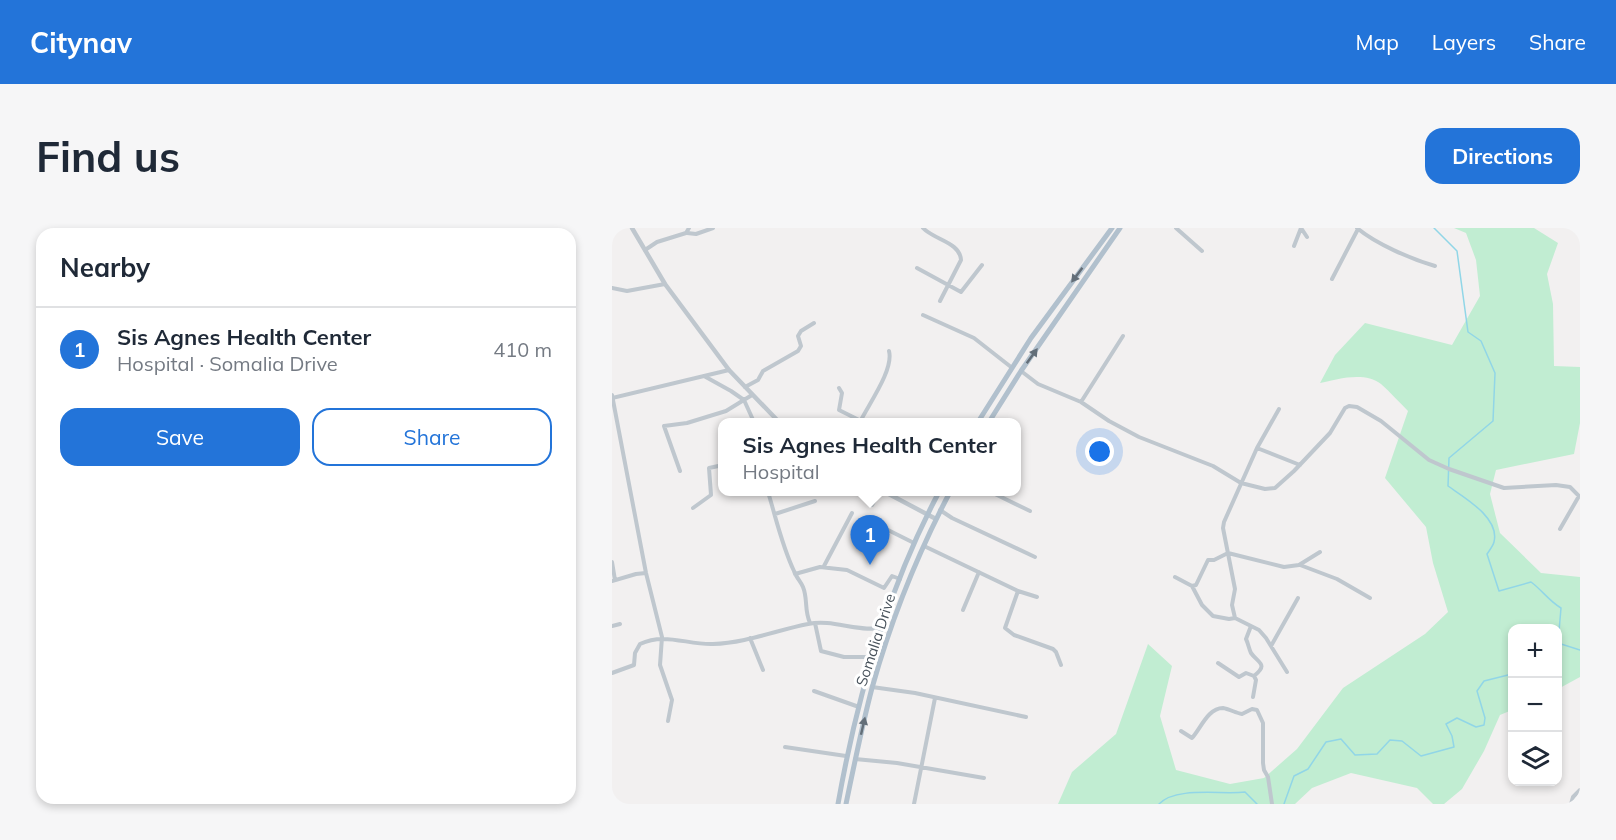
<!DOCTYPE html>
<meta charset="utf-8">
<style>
body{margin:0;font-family:Mulish,sans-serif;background:#f6f6f7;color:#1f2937}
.controls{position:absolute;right:18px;bottom:18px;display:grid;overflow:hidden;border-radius:12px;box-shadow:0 3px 9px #0003}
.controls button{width:54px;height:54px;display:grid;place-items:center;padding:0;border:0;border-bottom:2px solid #e0e1e3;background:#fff;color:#1f2937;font:30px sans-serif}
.you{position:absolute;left:488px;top:224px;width:21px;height:21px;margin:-15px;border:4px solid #fff;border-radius:50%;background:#1a73e8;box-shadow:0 0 0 9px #1a73e833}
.badge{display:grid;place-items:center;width:39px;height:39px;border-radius:50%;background:#2374d9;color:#fff;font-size:20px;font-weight:700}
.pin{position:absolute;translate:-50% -50px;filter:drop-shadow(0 2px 3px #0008)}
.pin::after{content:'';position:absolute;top:32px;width:21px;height:18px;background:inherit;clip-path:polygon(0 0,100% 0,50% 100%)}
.popup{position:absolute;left:106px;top:190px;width:303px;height:78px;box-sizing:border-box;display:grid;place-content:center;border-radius:12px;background:#fff;filter:drop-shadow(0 2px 4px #0005);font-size:20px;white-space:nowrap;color:#747a83}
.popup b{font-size:22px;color:#1f2937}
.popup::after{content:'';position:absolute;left:50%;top:100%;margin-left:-12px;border:12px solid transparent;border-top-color:#fff}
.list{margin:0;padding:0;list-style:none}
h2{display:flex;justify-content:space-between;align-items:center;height:78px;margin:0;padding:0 24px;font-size:26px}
h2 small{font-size:20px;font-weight:400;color:#747a83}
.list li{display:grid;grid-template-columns:39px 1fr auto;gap:18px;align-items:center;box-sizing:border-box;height:84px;padding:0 24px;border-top:2px solid #e0e1e3}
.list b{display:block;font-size:22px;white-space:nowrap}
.list p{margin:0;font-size:20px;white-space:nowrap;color:#747a83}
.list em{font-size:20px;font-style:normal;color:#747a83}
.actions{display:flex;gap:12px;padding:18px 24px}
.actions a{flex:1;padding:14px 0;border:2px solid #2374d9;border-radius:18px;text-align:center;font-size:21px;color:#2374d9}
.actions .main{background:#2374d9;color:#fff}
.icon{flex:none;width:33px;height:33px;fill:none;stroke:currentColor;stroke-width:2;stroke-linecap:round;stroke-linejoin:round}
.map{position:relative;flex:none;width:968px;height:576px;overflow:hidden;border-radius:18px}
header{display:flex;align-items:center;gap:36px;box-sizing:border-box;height:84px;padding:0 30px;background:#2374d9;color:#fff}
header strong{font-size:28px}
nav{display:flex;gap:33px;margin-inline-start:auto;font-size:21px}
.intro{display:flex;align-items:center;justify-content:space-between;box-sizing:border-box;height:144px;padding:0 36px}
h1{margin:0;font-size:42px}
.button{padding:15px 27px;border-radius:18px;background:#2374d9;color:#fff;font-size:21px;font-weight:700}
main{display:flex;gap:36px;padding:0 36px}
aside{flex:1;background:#fff;border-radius:18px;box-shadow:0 3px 9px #0003}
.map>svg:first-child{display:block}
.green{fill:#c1edd2}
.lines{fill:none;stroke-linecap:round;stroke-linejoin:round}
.stream{stroke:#91d6e7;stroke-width:1.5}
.minor{stroke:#bfc7ce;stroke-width:4}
.tertiary{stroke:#bfc7ce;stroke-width:4.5}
.primary{stroke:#b1c0cd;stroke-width:5}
.oneway{fill:#636e78}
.labels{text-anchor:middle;stroke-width:6;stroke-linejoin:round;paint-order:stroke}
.street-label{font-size:15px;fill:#49535c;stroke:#fff}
</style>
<header>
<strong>Citynav</strong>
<nav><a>Map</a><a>Layers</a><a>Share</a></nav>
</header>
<div class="intro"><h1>Find us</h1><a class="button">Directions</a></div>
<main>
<aside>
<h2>Nearby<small></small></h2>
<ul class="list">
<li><span class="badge">1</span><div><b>Sis Agnes Health Center</b><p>Hospital · Somalia Drive</p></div><em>410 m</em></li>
</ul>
<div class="actions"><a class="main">Save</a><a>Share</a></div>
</aside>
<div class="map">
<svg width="968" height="576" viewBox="0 0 968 576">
<rect width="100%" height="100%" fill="#f2f0f0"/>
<!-- green -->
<path class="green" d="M842,0H922L946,15L935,46L941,76L942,138L968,139V195L962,226L884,242L878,266L888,305L929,345L968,349V449L946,461L945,400H900V482L888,487L872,523L850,561L832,576H821L805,560L739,545L700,560L683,576H446L460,544L504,506L536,416L560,438L548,488L564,542L618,556L652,550L685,521L731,460L813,406L836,384L821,335L814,299L773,250L796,183C787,174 778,164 769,156C753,143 725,151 708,155L723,127L753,95L840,117L868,68L864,32L854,5Z"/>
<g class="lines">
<!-- stream -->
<path class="stream" d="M822,0L845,23L856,104L869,113L883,145L881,193L837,230L836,258C853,270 888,290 882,314C881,318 877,323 875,326L887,363L919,354C930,362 937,373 949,380L946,415
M946,415L968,422
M547,576C564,558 610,567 633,564L645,576
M672,576L682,548L696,541L714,514L729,511L743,527L765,526L778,512L790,513L809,528L842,519L840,508L834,496L845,490L864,499L872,497L873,490L865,463L872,453L900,446"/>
<!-- minor -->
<path class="minor" d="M311,0C322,12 348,14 349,32L328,73
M564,0L590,23
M689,0L695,9
M745,0C764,16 799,31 823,38
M75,5L84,6L101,0
M682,18L689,0
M33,22L45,14L74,5L77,0
M305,40L349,64L370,37
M720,51L746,1
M0,60L15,63L53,56
M311,87L362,110L399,139
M409,143L426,156L469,174L497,193L527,209L601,238L629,255L653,261L663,260L682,243L718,205L733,180L737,178L745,179L769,193L817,232L837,241L892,260L944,257L958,259L967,268
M92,148L119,163L132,172L142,194
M133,159L146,152L151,143L186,123L189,118L186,108L189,103L202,95
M227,160L230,165L227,182L249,193
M0,167L34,345L50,409L48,437L60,472L56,493
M0,170L117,142
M469,174L511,108
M248,194C256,177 282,142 277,123
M645,220L688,237
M68,243L52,198L75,195L114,183L140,167
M156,264C164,290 170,318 182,343C184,349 189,354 191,359C196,371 192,382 198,395
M379,264L418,283
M260,277L267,264
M81,280L99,267L97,240L111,237
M328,282L340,290L423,329
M163,286L203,273
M270,299L302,315
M948,301L967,268
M312,318L406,363L425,369
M0,334L3,352
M688,337L725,351L758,370
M212,338L240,285
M183,346L208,339L235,342L272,360L280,348L288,351
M563,349L580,358L584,357L596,332H602L616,325L672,339L687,337L708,324
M0,353L24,346L34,345
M580,358L590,377L601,388L617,391L623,390L647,402L654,410L675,444
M406,363L393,400L402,407L441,421L444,424L449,437
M351,382L367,344
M623,390L620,377L623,361L611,300L612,294L645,220L667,181
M203,395L209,423L232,429H261
M0,398L8,396
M639,398L634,411C636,415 637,421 639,425C646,435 657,436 642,448
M138,410L151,442
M659,418L686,370
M606,435L627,449L634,445L642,448L644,452L641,469
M0,445L22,437L23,425L28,416C53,404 75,417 101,416C134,415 165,402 196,396C222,391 243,404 270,400
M260,459L303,465L414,489
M202,463L247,479
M569,503L580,510C589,500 596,480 611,480C617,481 624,485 630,486L640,481L645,482L651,495V535L652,542L656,549L660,576
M173,519L234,528
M243,531L285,535L372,550
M302,576L323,470
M959,576L961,569L968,562"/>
<!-- tertiary -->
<path class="tertiary" d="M20,0L53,56L117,142L167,194
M273,264L324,291"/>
<!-- primary -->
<path class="primary" d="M366,194L419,110L500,0
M377,194L409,143L508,0
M226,576C245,469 276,360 327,264
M234,576C242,537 250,498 260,460C279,392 306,325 338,264"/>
</g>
<!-- one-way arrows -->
<defs><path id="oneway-solid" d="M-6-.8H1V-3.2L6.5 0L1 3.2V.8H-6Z" transform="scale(1.5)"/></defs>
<g class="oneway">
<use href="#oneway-solid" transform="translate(465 47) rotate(127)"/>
<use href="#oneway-solid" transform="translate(420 128) rotate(-54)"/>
<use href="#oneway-solid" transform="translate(251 498) rotate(-77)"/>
</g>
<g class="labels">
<!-- street labels -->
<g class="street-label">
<text transform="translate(264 412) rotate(-72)" y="5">Somalia Drive</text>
</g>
</g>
</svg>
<div class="controls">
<button>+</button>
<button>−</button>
<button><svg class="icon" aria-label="layers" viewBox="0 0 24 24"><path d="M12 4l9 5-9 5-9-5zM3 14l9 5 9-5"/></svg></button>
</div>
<div class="you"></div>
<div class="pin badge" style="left:258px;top:337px">1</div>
<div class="popup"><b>Sis Agnes Health Center</b>Hospital</div>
</div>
</main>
